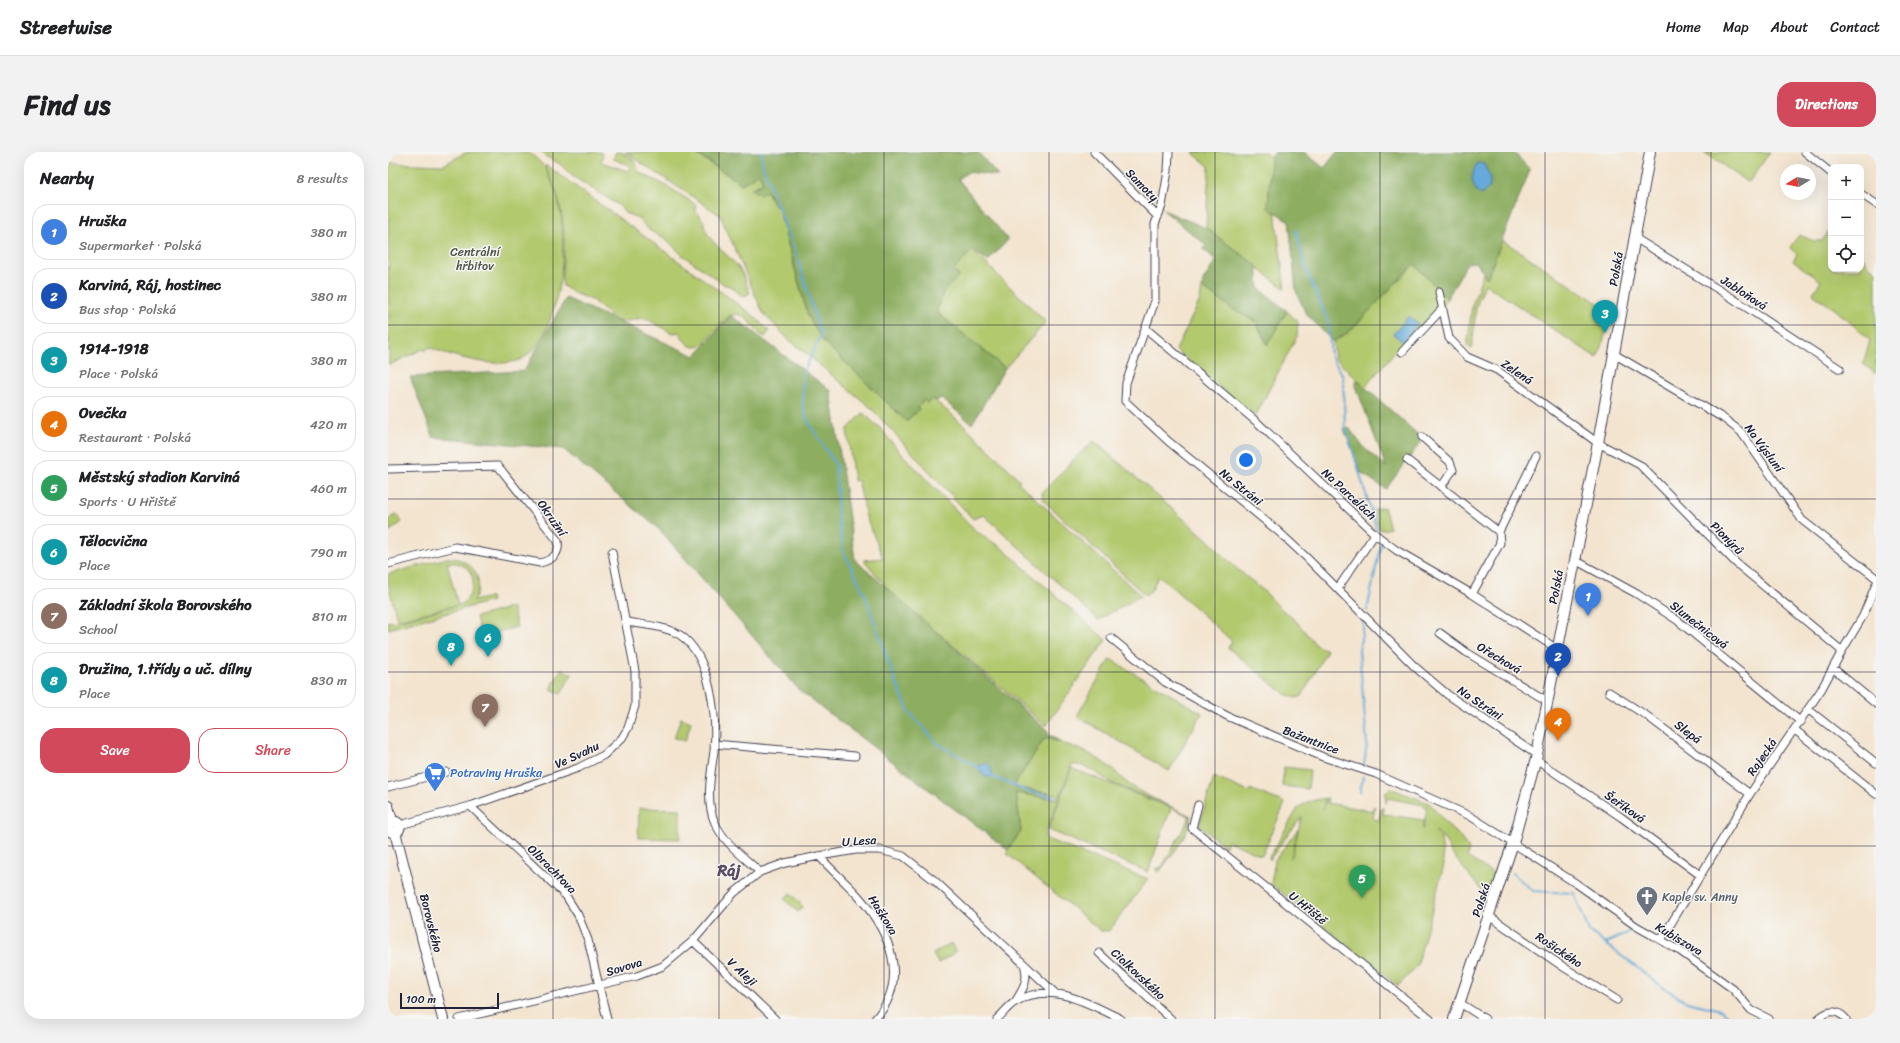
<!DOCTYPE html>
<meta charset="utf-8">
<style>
body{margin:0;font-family:Sriracha,sans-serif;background:#f2f2f2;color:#202124}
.controls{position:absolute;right:12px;top:12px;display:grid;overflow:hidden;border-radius:8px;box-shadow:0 4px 16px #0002}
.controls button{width:36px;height:36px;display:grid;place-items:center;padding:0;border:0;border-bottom:1px solid #e0e0e0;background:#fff;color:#202124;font:20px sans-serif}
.compass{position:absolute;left:1392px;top:12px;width:36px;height:36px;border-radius:50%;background:#fff;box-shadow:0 4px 16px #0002;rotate:260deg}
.scale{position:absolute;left:12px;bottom:10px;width:99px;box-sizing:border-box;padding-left:4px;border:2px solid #22223b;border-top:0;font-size:11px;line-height:14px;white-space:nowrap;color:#22223b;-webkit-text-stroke:3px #f6f6f2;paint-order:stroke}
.you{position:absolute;left:858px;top:308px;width:14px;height:14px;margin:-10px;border:3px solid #fff;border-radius:50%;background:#1a73e8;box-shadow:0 0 0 6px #1a73e833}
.badge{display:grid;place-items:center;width:26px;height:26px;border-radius:50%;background:#d1495b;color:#fff;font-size:13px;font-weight:700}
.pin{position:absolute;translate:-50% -33px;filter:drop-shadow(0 1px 2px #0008)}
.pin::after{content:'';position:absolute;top:21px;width:14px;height:12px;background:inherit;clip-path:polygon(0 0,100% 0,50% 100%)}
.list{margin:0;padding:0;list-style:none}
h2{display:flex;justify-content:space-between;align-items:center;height:52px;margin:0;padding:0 16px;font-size:17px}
h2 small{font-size:13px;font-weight:400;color:#757577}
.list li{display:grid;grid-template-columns:26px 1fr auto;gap:12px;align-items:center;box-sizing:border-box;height:56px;margin:0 8px 8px;padding:0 8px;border:1px solid #e0e0e0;border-radius:16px}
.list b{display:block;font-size:15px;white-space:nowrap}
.list p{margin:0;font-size:13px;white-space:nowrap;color:#757577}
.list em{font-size:13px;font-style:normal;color:#757577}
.actions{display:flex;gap:8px;padding:12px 16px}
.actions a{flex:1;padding:9px 0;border:1px solid #d1495b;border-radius:16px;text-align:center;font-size:14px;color:#d1495b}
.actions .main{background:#d1495b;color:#fff}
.icon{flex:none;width:22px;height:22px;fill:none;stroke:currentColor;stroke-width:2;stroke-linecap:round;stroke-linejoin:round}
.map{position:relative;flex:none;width:1488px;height:867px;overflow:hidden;border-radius:16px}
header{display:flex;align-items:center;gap:24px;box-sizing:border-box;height:56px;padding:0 20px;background:#fff;border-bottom:1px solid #e0e0e0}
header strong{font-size:19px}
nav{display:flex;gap:22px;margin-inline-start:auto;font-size:14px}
.intro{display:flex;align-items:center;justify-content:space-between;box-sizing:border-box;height:96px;padding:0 24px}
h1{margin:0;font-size:28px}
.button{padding:10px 18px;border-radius:16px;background:#d1495b;color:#fff;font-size:14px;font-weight:700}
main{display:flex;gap:24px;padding:0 24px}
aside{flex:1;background:#fff;border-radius:16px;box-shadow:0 4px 16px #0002}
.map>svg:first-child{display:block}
.green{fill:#b2c96e;stroke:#6a7654}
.forest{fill:#8dad61;stroke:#58684e}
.water{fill:#65aada;stroke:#44668a}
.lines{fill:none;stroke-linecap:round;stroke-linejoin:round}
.stream{stroke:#65aada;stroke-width:2}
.street-casing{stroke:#413f51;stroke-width:9}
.secondary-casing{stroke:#413f51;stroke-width:12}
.street{stroke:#fff;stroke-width:7}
.secondary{stroke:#fff;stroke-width:10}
.grid{fill:none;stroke:#22223b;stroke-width:1;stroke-opacity:0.55}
.labels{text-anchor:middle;stroke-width:3;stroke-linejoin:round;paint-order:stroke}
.street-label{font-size:12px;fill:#22223b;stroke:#f6f6f2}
.park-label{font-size:12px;fill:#4d544a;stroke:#f6f6f2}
.shop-label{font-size:12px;fill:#366cbe;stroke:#f6f6f2;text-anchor:start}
.worship-label{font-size:12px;fill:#5b616d;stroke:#f6f6f2;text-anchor:start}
.district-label{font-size:16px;font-weight:bold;fill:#5b4c66;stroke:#f6f6f2}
</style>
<header>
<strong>Streetwise</strong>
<nav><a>Home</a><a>Map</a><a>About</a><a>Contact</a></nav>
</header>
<div class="intro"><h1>Find us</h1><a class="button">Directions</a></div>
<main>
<aside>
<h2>Nearby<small>8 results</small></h2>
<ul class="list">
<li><span class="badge" style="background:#3f7fe0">1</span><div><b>Hruška</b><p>Supermarket · Polská</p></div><em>380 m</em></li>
<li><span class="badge" style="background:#1a4fb4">2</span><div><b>Karviná, Ráj, hostinec</b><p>Bus stop · Polská</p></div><em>380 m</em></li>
<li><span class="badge" style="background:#0f9aa8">3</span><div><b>1914-1918</b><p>Place · Polská</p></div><em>380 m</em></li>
<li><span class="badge" style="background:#e8710a">4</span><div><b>Ovečka</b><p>Restaurant · Polská</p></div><em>420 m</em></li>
<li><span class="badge" style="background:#2e9e5b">5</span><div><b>Městský stadion Karviná</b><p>Sports · U Hřiště</p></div><em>460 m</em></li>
<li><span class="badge" style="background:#0f9aa8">6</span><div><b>Tělocvična</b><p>Place</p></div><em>790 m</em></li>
<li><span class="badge" style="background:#8d6e63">7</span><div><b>Základní škola Borovského</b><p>School</p></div><em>810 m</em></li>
<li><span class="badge" style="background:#0f9aa8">8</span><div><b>Družina, 1.třídy a uč. dílny</b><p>Place</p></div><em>830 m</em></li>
</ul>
<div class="actions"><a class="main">Save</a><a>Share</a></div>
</aside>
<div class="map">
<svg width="1488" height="867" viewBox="0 0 1488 867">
<rect width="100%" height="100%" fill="#f6f6f2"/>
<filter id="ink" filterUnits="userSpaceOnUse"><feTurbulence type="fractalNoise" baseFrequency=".025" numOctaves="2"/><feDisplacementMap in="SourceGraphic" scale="8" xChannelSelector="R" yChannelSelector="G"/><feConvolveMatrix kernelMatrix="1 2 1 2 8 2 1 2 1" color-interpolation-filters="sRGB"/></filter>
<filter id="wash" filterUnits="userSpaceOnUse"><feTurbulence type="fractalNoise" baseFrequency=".012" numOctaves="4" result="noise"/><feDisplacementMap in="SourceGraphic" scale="16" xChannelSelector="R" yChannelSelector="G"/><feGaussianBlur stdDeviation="0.9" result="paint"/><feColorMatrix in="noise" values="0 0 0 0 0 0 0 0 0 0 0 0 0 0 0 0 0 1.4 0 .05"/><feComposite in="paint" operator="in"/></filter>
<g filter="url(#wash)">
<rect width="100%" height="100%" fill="#f3e4cf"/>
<!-- green -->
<path class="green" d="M79,0C91,0 132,0 140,1C192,26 181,175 137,205C115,220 63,204 40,195L38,199L35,197L1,213L0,11L55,13Z
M153,0H213L215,4L213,10L239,19L242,17L241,13L225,7L228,0H234L248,10L249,17L252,21L279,34L308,53V60L316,69C314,85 341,103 350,115C356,121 358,133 362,141L355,145L343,134L337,133L293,102L277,86L262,79L250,66L237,61L233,55L183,23L172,12L157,4Z
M237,0H309L308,2L354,32L371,21L375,31L366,35L379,39L385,51L390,55L420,164L519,268L531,258L529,255L537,248L539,251L545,247L576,273L632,328L630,330L753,444L710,468L596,363L585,367L482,255L398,185L375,161L332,63Z
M806,0H878L883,6L880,55L887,60L897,137L818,76L821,14L806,2Z
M1316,0H1382L1362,29L1359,30Z
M158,13L366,164L381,179L377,185L372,182L357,165L349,162L341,164L313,194C300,198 297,189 291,180L286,181L282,180L259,167L254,166L233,170L227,168L204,148L188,142L175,134C172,123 176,109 176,97C177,69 171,40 157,16Z
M1443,76V117H1473V102L1480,113L1488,119V222L1475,212L1482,188L1448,158L1426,143L1425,141L1433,129L1405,109L1409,102L1402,95L1411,83L1426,89H1434Z
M1114,88L1225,161L1209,206L1097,132L1088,155L1084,197L1079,194L1084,154L1095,121L1099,126Z
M584,98L658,170L617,216L551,162L549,158L555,140L571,124L565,118Z
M1026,112L1059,147L1055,154L1012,198L1009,197L977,235L947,206L945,190L962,179Z
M814,135L843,156L868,170L879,193L899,159L910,170L909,184L867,265L788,198L812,148Z
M475,261L493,277L511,299L589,380L614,396L718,488L658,574L554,484L513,453L476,408L495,406L478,365L470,328L466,329L459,278Z
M706,289L820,388L848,416L876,439L893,457L908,469L928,493L939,498L914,544L908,546L897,542L840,496L844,489L774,426L770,425L763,439L757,443L655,348L654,341L690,303Z
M996,355L1002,376L992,378L986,357Z
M9,362L14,370L2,379L0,368Z
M59,406C84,405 99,428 85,449L103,445L104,449L0,477V469L6,470L74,452C93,436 87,408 59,411L70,453L9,468L0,431V422Z
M124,455L129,475L93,484L88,465Z
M722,507L814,561L781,619L689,564Z
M173,517L184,522L173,542L163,537Z
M293,566L303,570L297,589L286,586Z
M657,586C679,592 701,599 719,613C728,619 734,628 742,633C761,646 783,654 803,664C799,686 784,703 771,720L767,717L774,715L802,665C778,652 753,643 728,633C714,627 700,611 684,613L656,686L760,727L721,779H713L618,701L633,679L628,640L669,647V643L627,635V632Z
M896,615L922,618L920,637L894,634Z
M683,616L783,656L760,720L661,678Z
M826,625L861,640L862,637L897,651L874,704L840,689L838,695L811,673Z
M1002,636L1041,651L1064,678L1068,680L1081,697L1079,705L1108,723L1102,739L1093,738L1064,702L1055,685L1047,679L1053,686L1056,713L1029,814L1010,834L883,732L887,708L910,677L903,706L914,664L882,707H880L910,656L919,650L937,646L935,658L938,646H940L939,651L984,659L985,655H987L985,667L991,668L993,656H995V662L1035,668V677L1039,655H1036V653L999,646L998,651V640Z
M251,656L292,657V687L250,686Z
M402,741L415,754L410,760L396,747Z
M563,791L568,800L550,811L545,802Z"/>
<!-- forest -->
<path class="forest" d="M309,0H590L610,24L580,20L570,27L620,88L600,109L584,98L566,118L571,124L555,140L549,158L551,162L617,216L584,272L553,246L548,249L545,247L539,251L536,248L529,255L531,258L519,268V270L434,188L420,164L390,55L385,51L379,39L372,43L363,37L375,31L371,21L354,32L308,1Z
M887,0H916L936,16L949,0H1126L1142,18L1099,126L1088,110L1079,111L1059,147L1026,112L962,179L945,190L917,160L908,139L901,69L880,56L883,6Z
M775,58L818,76L869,114L871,136L899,159L879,193L876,184L868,170L843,156L814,135L815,129L828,108L815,97L818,93Z
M178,146L307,204L343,163L443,239L467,408L661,580L659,583L667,585L672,590L657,586L627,632L628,636L661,641L659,646L628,641L633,679L620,698L412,539L272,378L175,297L45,285L22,225L136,219Z
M969,228L1035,287L998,337L973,321L956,277L961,276L976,296L998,315L967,232Z"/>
<!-- water -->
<path class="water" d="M1090,11L1096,12L1102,25V35L1093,43C1082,35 1082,21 1090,11Z
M1021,164L1030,172L1015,190L1005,182Z
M599,611L603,615L605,625H597L590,614Z"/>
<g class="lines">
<!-- stream -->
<path class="stream" d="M373,0L375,15L408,102L433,183L415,221V257L422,273L448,313L450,367L456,400L477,443L507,528L521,560L549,591L592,617
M908,78L917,115L940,169L943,204L955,224L957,274L989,378
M979,459L993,391
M976,613L979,591L971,498L976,471
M603,624L639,639L666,645
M972,640L975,624
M1124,721L1145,739L1186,741L1201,779L1273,834L1299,850L1333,858L1345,867
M1218,791L1236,783L1246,775"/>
</g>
</g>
<g filter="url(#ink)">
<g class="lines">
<!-- street casing -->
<g class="street-casing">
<path id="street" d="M706,0L770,65
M781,0L780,19L774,54L767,72V149L738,231L737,249L780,289L891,380L919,406L1026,514L1060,543L1149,603
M1417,0L1443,21
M1473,42L1488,52
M1247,86L1341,144L1452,217
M1051,140L1061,186L1079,205L1109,218L1210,291L1252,313L1348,411L1454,499
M757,176L870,271L987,382L1008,398L1084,442L1169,497
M1014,200L1054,157
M1226,202L1335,266L1353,280L1414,368L1488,426
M1034,285L1062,310L1065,318L1053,335
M1019,308L1111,380L1112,391L1084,442
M0,317L110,314L170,389C172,402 164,408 152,411L67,395L0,412
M1111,380L1148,304
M1187,408L1249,442L1289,468L1413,570
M950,436L987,382
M239,470C256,473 277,474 292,483C323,504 329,564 326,599C323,622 317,649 327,671C336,691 357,706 372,720
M1052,481L1078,500L1159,549
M723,486L777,530L839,564L935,605L988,622L1082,664L1189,732L1248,774L1292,799L1345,837L1363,858L1381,867
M1445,516L1488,552
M1221,540L1259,564L1362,642
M1421,558L1488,611
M1407,578L1488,642
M326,592L467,604
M1148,608L1233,665L1312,723
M0,635L58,620
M810,653L804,676L1042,867
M82,654L178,744L190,763L200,788L219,867
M12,673L82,654L190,616L216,603L234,586L240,576L247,554V519L224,400
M0,676H1
M431,704C444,719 459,731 472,746C502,781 522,828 487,867
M1101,764L1177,816L1229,848
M1273,788L1362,642L1433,538L1454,499L1475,464L1488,432
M305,789L387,867
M711,801L783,867
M627,850C636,836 641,828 636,812
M1072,851L1097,867
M71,867L249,824L275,814L305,789L346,741L372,720L397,711L431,704L468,698H492L515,704L546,728L666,840
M609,867C615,862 620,854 627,850C663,828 701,852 733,867
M1430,867C1439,858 1449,857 1458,867"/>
</g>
<!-- secondary casing -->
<g class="secondary-casing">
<path id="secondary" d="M0,654L4,669
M0.5 675a5.5 5.5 0 1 1 11 0a5.5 5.5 0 1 1-11 0Z
M7,680L55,867
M1066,867L1125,691L1149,603L1210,291L1262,0"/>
</g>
<!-- street -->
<use href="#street" class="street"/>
<!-- secondary -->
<use href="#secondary" class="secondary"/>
</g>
</g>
<!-- grid -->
<path class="grid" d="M165,0V867M331,0V867M496,0V867M661,0V867M827,0V867M992,0V867M1157,0V867M1323,0V867M0,173H1488M0,347H1488M0,520H1488M0,694H1488"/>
<!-- icons -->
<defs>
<g id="supermarket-pin" transform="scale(1.15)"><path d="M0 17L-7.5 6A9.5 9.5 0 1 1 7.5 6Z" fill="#3f7fe0" stroke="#f6f6f2"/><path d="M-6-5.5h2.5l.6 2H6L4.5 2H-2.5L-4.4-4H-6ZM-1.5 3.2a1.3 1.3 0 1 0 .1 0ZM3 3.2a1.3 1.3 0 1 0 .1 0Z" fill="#fff"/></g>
<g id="church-pin" transform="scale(1.15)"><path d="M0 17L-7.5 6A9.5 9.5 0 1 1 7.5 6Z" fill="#6b7280" stroke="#f6f6f2"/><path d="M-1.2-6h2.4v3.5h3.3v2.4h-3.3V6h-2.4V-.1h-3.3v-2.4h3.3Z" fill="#fff"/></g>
</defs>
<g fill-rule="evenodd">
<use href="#supermarket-pin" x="47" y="621"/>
<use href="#church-pin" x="1259" y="745"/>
</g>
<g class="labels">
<!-- street labels -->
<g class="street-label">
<text transform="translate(754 33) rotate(45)" y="4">Samoty</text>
<text transform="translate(1228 117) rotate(-80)" y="4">Polská</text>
<text transform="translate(1356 141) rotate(33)" y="4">Jabloňová</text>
<text transform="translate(1129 220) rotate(34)" y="4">Zelená</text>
<text transform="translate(1376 296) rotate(54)" y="4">Na Výsluní</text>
<text transform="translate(853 335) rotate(39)" y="4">Na Stráni</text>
<text transform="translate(961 342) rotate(43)" y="4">Na Parcelách</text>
<text transform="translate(164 366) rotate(55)" y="4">Okružní</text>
<text transform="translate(1339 386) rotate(45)" y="4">Pionýrů</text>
<text transform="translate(1168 435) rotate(-79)" y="4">Polská</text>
<text transform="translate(1311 473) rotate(38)" y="4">Slunečnicová</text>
<text transform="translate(1111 506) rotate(31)" y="4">Ořechová</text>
<text transform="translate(1092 551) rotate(34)" y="4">Na Stráni</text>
<text transform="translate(1300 580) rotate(37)" y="4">Slepá</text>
<text transform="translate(923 588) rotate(21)" y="4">Bažantnice</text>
<text transform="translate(189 603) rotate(-25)" y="4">Ve Svahu</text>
<text transform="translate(1374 605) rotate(-55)" y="4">Rajecká</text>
<text transform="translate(1237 655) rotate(35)" y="4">Šeříková</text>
<text transform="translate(471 689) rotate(-4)" y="4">U Lesa</text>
<text transform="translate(164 717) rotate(45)" y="4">Olbrachtova</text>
<text transform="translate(1093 748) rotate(-72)" y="4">Polská</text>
<text transform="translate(920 756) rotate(39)" y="4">U Hřiště</text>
<text transform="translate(495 763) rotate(58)" y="4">Haškova</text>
<text transform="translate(43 771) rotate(76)" y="4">Borovského</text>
<text transform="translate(1291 787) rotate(31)" y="4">Kubiszova</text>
<text transform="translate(1171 798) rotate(34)" y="4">Rošického</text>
<text transform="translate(236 815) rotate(-17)" y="4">Sovova</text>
<text transform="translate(354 820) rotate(43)" y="4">V Aleji</text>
<text transform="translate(750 822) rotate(43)" y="4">Ciolkovského</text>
</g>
<!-- park labels -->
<g class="park-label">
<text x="87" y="104">Centrální<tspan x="87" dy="14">hřbitov</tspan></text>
</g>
<!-- shop labels -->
<g class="shop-label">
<text x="62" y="625">Potraviny Hruška</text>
</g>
<!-- worship labels -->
<g class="worship-label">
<text x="1274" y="749">Kaple sv. Anny</text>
</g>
<!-- district labels -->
<g class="district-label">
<text x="341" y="724">Ráj</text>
</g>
</g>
</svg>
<div class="controls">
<button>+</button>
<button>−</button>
<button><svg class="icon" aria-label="locate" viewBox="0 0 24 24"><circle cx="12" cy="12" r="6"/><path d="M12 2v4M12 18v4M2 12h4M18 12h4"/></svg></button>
</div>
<svg class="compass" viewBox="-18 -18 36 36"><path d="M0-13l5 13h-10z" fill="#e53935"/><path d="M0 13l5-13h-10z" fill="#757577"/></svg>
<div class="scale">100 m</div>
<div class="you"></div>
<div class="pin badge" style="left:1200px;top:464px;background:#3f7fe0">1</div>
<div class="pin badge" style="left:1170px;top:524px;background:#1a4fb4">2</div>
<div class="pin badge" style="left:1217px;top:181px;background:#0f9aa8">3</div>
<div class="pin badge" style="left:1170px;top:589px;background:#e8710a">4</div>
<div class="pin badge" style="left:974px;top:746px;background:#2e9e5b">5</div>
<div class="pin badge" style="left:100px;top:505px;background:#0f9aa8">6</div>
<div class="pin badge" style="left:97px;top:575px;background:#8d6e63">7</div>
<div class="pin badge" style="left:63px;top:514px;background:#0f9aa8">8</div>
</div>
</main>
